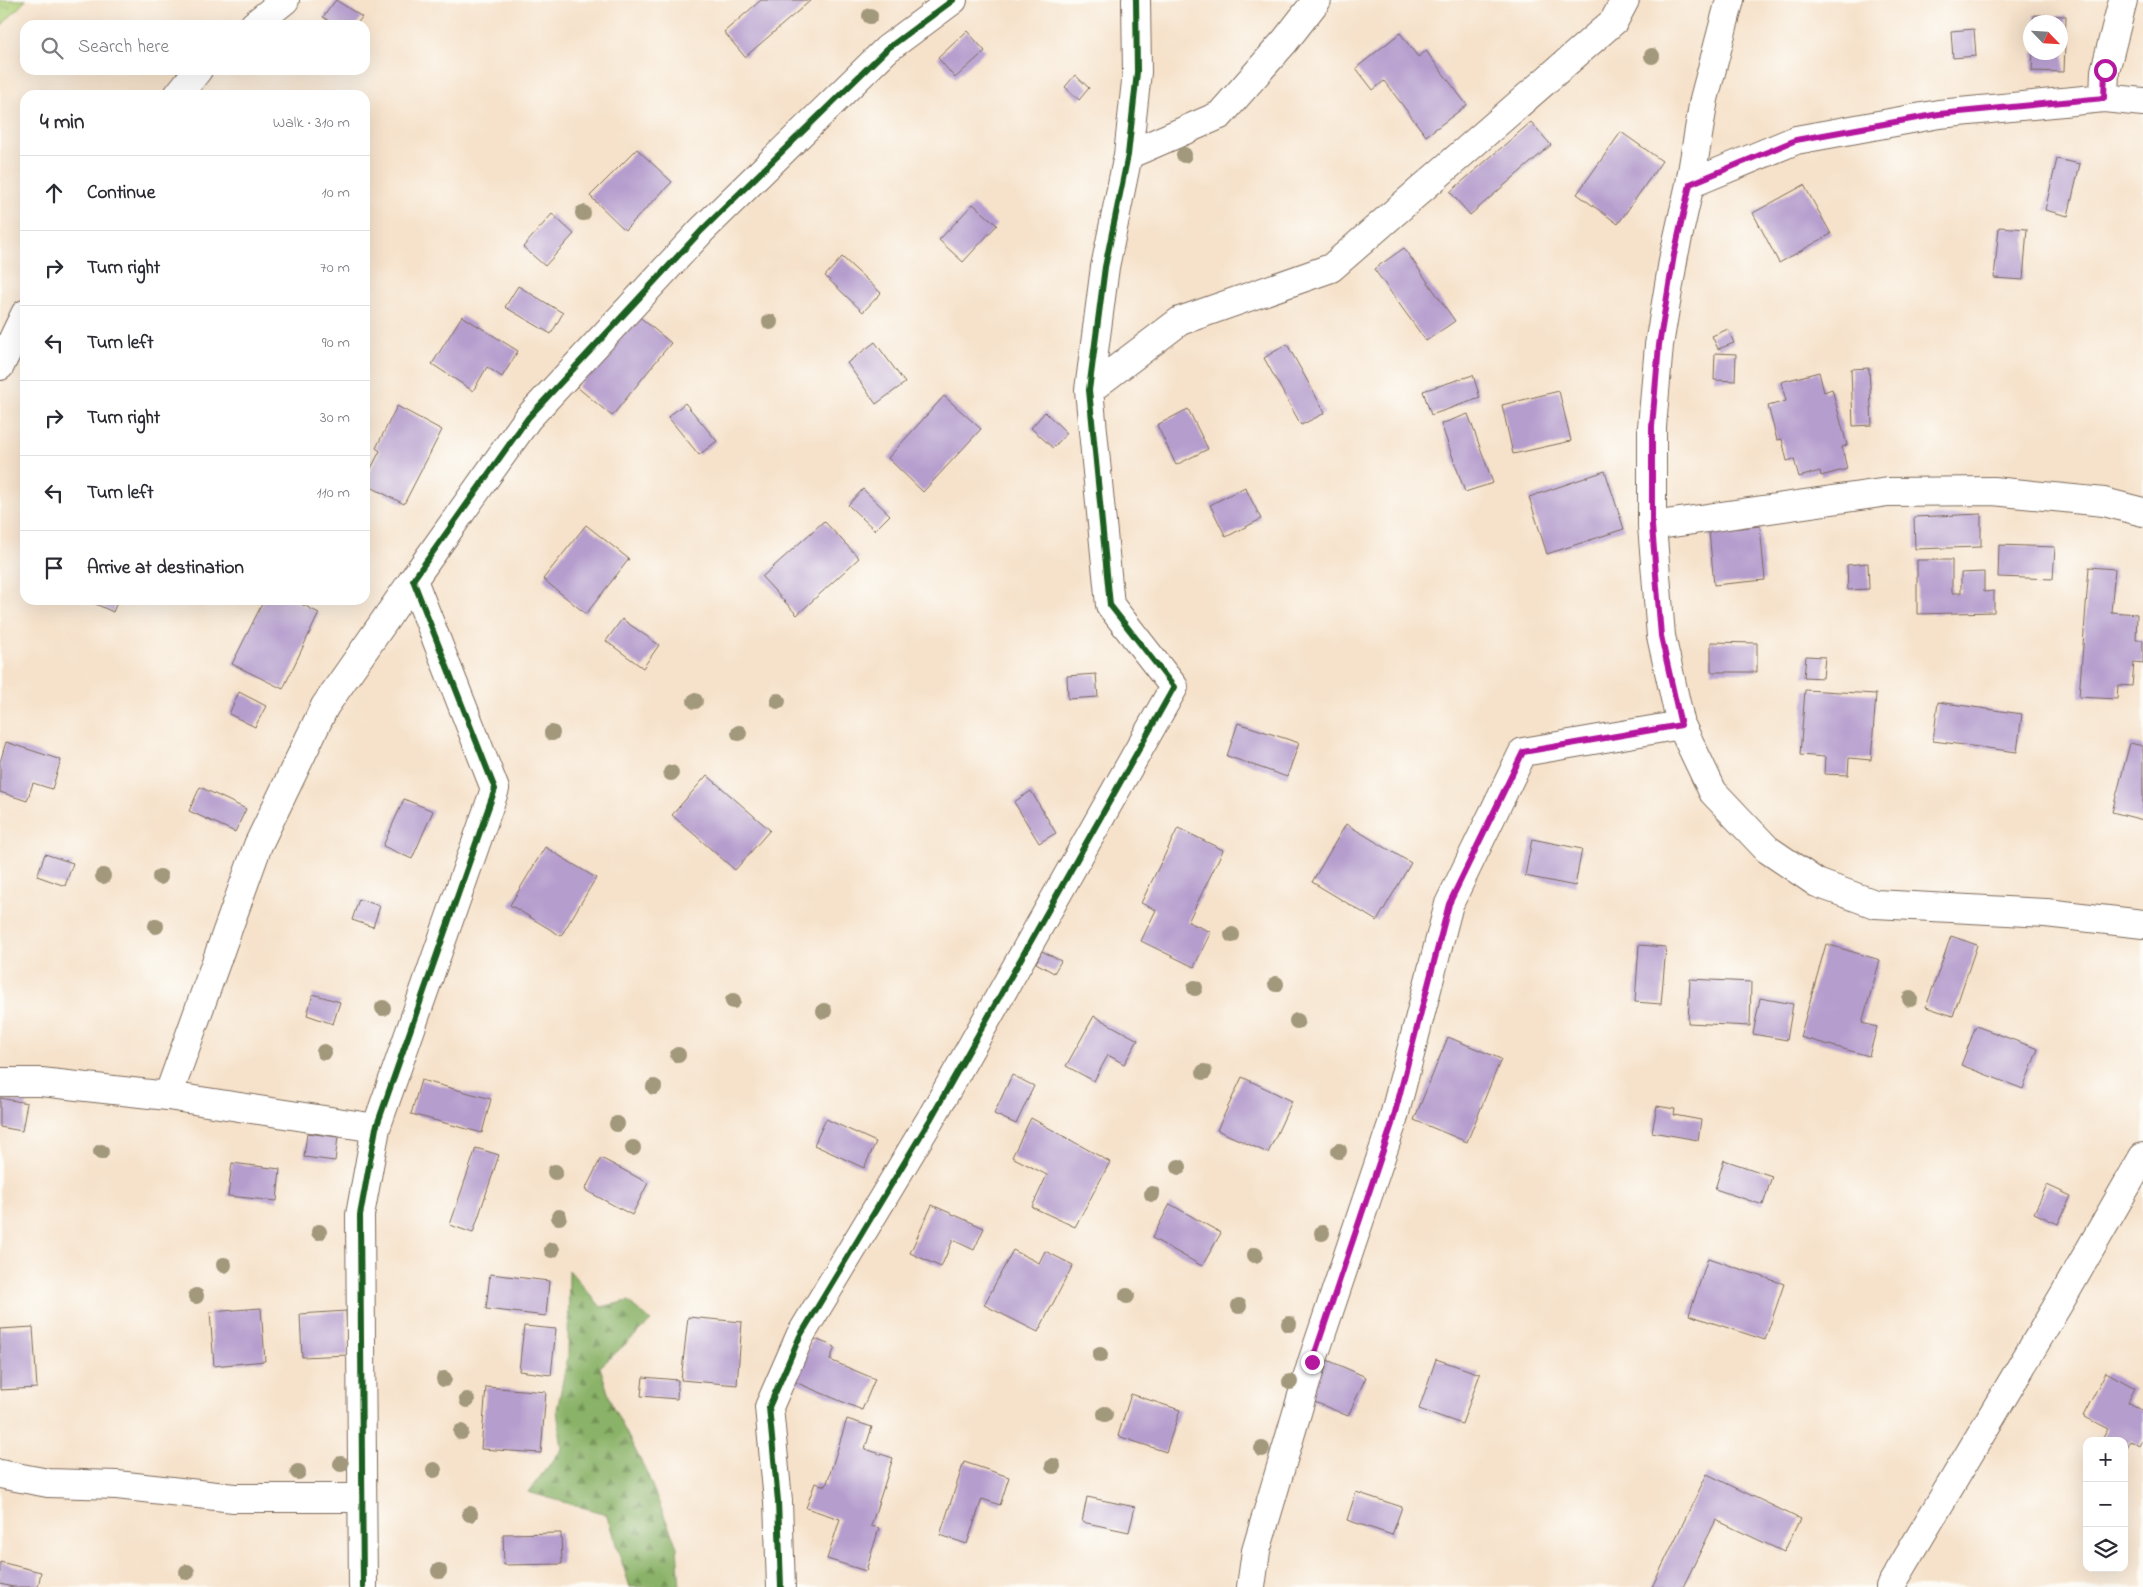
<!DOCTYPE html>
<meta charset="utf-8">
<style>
body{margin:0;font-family:"Indie Flower",sans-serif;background:#f7f7f7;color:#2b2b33}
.controls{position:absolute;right:15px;bottom:15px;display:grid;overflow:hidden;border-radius:10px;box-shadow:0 5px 20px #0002}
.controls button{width:45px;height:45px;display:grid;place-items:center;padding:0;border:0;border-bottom:1px solid #e1e1e2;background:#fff;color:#2b2b33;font:25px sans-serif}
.compass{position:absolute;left:2023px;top:15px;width:45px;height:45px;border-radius:50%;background:#fff;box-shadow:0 5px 20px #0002;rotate:115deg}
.stop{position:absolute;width:15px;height:15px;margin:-11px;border:4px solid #b5179e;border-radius:50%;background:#fff}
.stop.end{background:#b5179e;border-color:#fff;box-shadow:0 1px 5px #0008}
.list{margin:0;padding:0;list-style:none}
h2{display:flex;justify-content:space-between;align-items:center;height:65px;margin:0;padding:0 20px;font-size:21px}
h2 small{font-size:16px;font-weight:400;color:#7c7c81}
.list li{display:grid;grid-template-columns:32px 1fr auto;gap:15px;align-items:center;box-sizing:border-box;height:75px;padding:0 20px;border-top:1px solid #e1e1e2}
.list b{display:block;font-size:19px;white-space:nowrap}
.list em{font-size:16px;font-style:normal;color:#7c7c81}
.icon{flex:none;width:28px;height:28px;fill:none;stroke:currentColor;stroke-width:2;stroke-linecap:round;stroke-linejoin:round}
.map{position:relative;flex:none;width:2143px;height:1587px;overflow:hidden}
.search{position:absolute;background:#fff;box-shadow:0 5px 20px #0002;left:20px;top:20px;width:350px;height:55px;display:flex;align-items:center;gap:12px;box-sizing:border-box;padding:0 18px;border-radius:15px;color:#7c7c81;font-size:19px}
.panel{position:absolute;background:#fff;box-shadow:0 5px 20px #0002;left:20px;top:90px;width:350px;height:515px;border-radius:15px}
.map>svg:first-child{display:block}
.grass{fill:url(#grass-tufts);stroke:#747d4b}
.forest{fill:url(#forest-firs);stroke:#626e43}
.building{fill:#b59dcd}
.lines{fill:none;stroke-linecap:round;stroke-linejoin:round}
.minor-casing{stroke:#7c6a5b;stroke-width:30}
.minor{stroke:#fff;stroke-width:28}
.cycleway-casing{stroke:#fdfcf7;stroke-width:9}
.cycleway{stroke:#1b5e20;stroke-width:6}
.tree{fill:#a2987b}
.route{stroke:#b5179e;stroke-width:6}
</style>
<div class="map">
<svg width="2143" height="1587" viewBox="0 0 2143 1587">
<defs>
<pattern id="grass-tufts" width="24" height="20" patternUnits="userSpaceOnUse" patternTransform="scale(1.25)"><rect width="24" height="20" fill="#aed078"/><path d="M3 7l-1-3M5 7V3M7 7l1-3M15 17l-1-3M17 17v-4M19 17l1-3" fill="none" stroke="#8fa962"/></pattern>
<pattern id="forest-firs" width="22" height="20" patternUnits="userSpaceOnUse" patternTransform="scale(1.25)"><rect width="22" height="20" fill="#8ab268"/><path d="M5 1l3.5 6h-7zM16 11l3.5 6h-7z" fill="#729155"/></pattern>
</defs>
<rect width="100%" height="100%" fill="#fdfcf7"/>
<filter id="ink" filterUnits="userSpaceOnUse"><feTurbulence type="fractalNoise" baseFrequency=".02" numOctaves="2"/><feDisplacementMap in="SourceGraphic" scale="10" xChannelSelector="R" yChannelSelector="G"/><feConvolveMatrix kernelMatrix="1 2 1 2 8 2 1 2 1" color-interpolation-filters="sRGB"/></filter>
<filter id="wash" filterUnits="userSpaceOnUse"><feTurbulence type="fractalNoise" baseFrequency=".0096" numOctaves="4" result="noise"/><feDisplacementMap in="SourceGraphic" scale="20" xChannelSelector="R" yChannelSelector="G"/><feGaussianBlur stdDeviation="1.12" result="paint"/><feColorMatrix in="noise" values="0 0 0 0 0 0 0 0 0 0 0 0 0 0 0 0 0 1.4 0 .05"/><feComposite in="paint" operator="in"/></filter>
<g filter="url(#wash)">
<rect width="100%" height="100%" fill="#f6e2cb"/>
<!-- grass -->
<path class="grass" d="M0,0H26L0,27Z"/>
<!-- forest -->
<path class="forest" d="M569,1270L601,1307L628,1301L651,1321L600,1367L612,1405L646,1471L677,1547L680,1587H630L606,1514L528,1492L562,1449L557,1410L568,1355Z"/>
<g id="blocks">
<!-- building -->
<path class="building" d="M336,0L362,17L356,25H335L323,17Z
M761,0H811L745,57L724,32Z
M2034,15L2066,16L2064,72L2032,71L2033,52H2060V22H2034Z
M1974,29L1976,56L1953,58L1951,31Z
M967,31L985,51L955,78L938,58Z
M1400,33L1418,57L1426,51L1467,105L1426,136L1384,81L1373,90L1356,68Z
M1075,75L1089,88L1079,100L1065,87Z
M1531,122L1551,145L1470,215L1450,192Z
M1621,132L1662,161L1618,224L1577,194Z
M637,149L672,182L625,230L590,196Z
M2057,159L2080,164L2068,216L2045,210Z
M1804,185L1831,234L1779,263L1753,213Z
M973,204L997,225L963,262L939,240Z
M552,214L574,234L545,266L523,247Z
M1999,227L2027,229L2023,280L1994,278Z
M1404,248L1455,321L1426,341L1374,269Z
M842,257L881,293L863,312L825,276Z
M518,286L563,313L551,334L505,307Z
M636,314L671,343L612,416L577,387Z
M462,316L518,351L502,377L487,367L473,391L432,364Z
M1728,329L1734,343L1718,349L1712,336Z
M875,342L905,383L876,404L847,363Z
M1287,344L1325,413L1301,425L1264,358Z
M1715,353L1736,354L1735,381L1714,380Z
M1869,368L1872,425L1853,426L1851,369Z
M1819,372L1824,392L1832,389L1847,445L1842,447L1847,469L1821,476L1820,471L1799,477L1794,459L1787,461L1782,439L1777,440L1768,406L1786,401L1781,382Z
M1473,375L1480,398L1431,415L1423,391Z
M1559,391L1571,441L1513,454L1502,405Z
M944,396L981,429L923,492L888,458Z
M685,403L717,441L699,455L668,417Z
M397,406L442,430L404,504L365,484V480L380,451L376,448Z
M1188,409L1208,449L1176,465L1157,425Z
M1045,412L1067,433L1053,448L1031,428Z
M1468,414L1493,483L1465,492L1441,424Z
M1605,471L1624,529L1547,554L1529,497Z
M1245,487L1261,519L1226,537L1210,505Z
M863,489L890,515L875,530L848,505Z
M1981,514V547L1915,549L1914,517Z
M824,521L859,558L797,615L762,577Z
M586,525L629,559L586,614L543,579Z
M1760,526L1765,580L1714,585L1709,531Z
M1999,545L2055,547L2053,579L1998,577Z
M1917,560H1952V593H1961V573L1984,572V592L1994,591V612L1917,614Z
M1868,563L1869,589L1848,590L1847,565Z
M2089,567L2115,569L2111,612L2137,614L2136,640H2143V663L2134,662L2132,686L2118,685L2117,699L2079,697Z
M87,600H118L113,612Z
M264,600H293L319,613L283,689L232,664Z
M622,619L659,645L643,668L606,641Z
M1711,642L1757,643V672H1711Z
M1806,656L1825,657L1823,678L1804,677Z
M1096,674L1098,697L1068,699L1067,676Z
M1805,690L1876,694L1871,760L1849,758L1848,775L1824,774L1825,757L1800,755Z
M239,692L266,706L255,727L229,714Z
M1938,702L2022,714L2017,752L1933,741Z
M1238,723L1299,743L1287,777L1227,756Z
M6,742L61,760L52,789L33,783L27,801L0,792V762Z
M2130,743L2143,746V820L2112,812Z
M707,775L770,830L735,870L672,815Z
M200,787L246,809L235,832L189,811Z
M1031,791L1056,833L1039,843L1014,802Z
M404,799L433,811L412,859L383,846Z
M1346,824L1411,863L1377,921L1312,882Z
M1178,828L1223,850L1188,922L1211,932L1194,967L1141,941L1156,910L1141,903Z
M1532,839L1582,849L1575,886L1525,876Z
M545,847L596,878L561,936L510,905Z
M45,854L73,863L65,886L37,876Z
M359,899L380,906L373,927L352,920Z
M1951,936L1977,945L1953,1016L1926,1007Z
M1826,944L1880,960L1862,1023L1877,1027L1869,1056L1800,1037Z
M1639,945L1666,947L1661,1004L1635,1002Z
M1042,951L1061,961L1054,973L1036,963Z
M1690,979L1751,982L1750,1026L1688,1023Z
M313,994L340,1002L333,1024L307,1015Z
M1760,998L1793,1004L1787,1040L1753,1034Z
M1094,1016L1138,1040L1124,1064L1108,1055L1094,1081L1066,1066Z
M1976,1026L2038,1049L2023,1089L1961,1065Z
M1448,1037L1501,1059L1467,1142L1414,1120Z
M1012,1075L1034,1086L1016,1124L994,1114Z
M1242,1077L1292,1101L1268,1153L1217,1130Z
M421,1080L491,1099L482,1133L411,1114Z
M0,1098L27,1103L22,1131L0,1127Z
M1657,1106L1675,1109L1674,1115L1701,1120L1698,1140L1652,1132Z
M1031,1118L1110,1162L1075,1227L1032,1207L1047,1175L1012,1157Z
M826,1119L876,1142L864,1168L814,1145Z
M307,1133L338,1137L335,1161L304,1157Z
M476,1148L499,1155L473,1233L450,1225Z
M601,1158L648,1183L632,1215L585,1190Z
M1724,1160L1772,1176L1763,1205L1715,1189Z
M232,1163L280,1169L277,1201L228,1196Z
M2047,1185L2071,1196L2058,1224L2034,1213Z
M1170,1204L1221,1233L1202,1266L1152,1238Z
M932,1205L984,1228L974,1250L953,1240L941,1267L910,1253Z
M1013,1250L1039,1263L1045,1251L1073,1265L1038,1332L984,1305Z
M1708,1258L1784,1284L1765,1340L1689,1315Z
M490,1274L549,1281L546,1316L486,1309Z
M261,1308L265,1361L214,1366L210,1312Z
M346,1311L348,1355L302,1357L300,1314Z
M688,1317L742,1322L737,1385L681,1380Z
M524,1326L556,1329L551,1375L519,1371Z
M33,1327L37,1388L0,1390V1329Z
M813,1338L835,1347L830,1360L875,1379L862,1410L795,1382Z
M1325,1359L1366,1377L1348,1416L1308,1399Z
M1436,1359L1480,1374L1462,1424L1419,1409Z
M2106,1372L2135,1388L2128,1402L2143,1411V1438L2139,1446L2131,1441L2124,1454V1441H2101L2108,1429L2083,1416Z
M643,1377L678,1380L677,1399L641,1396Z
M486,1387L546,1392L541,1453L481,1449Z
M1131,1394L1180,1410L1166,1452L1118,1436Z
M847,1419L872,1427L865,1449L893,1458L871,1526L879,1528L866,1571L827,1559L840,1519L806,1508L815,1483L826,1486Z
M964,1462L1009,1477L1000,1505L982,1499L967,1544L940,1535Z
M1707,1474L1800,1519L1784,1552L1716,1520L1683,1587H1652Z
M1356,1492L1402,1507L1392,1535L1347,1520Z
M1087,1497L1135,1507L1129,1532L1082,1522Z
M561,1533L562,1564L504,1565L503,1534Z
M0,1562L41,1572L38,1587H13L0,1584Z"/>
</g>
</g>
<g filter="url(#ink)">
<use href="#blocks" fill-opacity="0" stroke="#7c6a5b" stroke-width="1"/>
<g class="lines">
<!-- minor casing -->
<g class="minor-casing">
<path id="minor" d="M1730,0L1704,99L1690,184L1674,255L1659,345L1652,427V526L1661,636L1681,725L1713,792L1767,849L1817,883L1875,904L2046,913L2143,924
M254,25L285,0
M178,95L198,70
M2104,98L2105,71L2123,0
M1128,155L1220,115L1285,41L1317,0
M1690,184L1796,140L1939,114L2104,98L2143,102
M0,366L25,314
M1089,390L1180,321L1331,268L1614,21L1625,0
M1652,526L1888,492L1993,491L2104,502L2143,512
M0,1082H41L168,1096L376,1128
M168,1096L258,845L325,706L413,580
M0,1474L48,1483L117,1485L234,1498H362
M363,1587L360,1215L376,1128L495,789L413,580L528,418L702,230L887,49L953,0
M781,1587L778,1501L769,1407L800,1336L930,1120L1174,687L1110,605L1089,390L1105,267L1128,155L1137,72L1136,0
M1251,1587L1256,1551L1312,1362L1392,1124L1449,904L1523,752L1681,725
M1890,1587L2065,1293L2143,1157"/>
</g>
<!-- minor -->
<use href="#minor" class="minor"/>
<!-- cycleway casing -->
<g class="cycleway-casing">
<path id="cycleway" d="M363,1587L360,1215L376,1128L495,789L413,580L528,418L702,230L887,49L953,0
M781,1587L778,1501L769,1407L800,1336L930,1120L1174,687L1110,605L1089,390L1105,267L1128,155L1137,72L1136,0"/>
</g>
<!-- cycleway -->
<use href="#cycleway" class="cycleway"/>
</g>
<!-- trees -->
<g class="tree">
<circle cx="870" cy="16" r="8"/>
<circle cx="1652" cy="56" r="8"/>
<circle cx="1184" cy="155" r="8"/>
<circle cx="583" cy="213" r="8"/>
<circle cx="770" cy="322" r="8"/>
<circle cx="695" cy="701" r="8"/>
<circle cx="778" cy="701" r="8"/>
<circle cx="552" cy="733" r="8"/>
<circle cx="739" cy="733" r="8"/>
<circle cx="671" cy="773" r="8"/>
<circle cx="103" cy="876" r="8"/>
<circle cx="160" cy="877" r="8"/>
<circle cx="156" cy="926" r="8"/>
<circle cx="1232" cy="935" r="8"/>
<circle cx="1276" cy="984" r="8"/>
<circle cx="1195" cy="988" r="8"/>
<circle cx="1910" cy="999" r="8"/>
<circle cx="733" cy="1001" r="8"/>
<circle cx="383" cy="1008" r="8"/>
<circle cx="824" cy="1011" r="8"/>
<circle cx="1297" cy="1021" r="8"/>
<circle cx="324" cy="1052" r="8"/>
<circle cx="678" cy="1055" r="8"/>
<circle cx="1204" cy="1072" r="8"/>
<circle cx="654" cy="1087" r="8"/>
<circle cx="617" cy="1124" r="8"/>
<circle cx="633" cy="1148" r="8"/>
<circle cx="1339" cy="1151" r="8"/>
<circle cx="101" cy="1152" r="8"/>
<circle cx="1179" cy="1167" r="8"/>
<circle cx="555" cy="1172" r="8"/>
<circle cx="1152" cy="1194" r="8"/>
<circle cx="559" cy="1217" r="8"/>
<circle cx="319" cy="1232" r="8"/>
<circle cx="1322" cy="1233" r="8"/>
<circle cx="552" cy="1250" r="8"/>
<circle cx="1255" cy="1255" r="8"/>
<circle cx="224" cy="1265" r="8"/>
<circle cx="196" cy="1296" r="8"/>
<circle cx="1127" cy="1296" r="8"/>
<circle cx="1239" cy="1306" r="8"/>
<circle cx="1289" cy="1324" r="8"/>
<circle cx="1100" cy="1355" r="8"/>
<circle cx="444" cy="1379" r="8"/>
<circle cx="1290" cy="1382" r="8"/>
<circle cx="467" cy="1400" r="8"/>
<circle cx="1105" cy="1414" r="8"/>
<circle cx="461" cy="1432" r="8"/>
<circle cx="1262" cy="1449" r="8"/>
<circle cx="341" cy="1464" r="8"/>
<circle cx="1053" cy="1466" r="8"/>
<circle cx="434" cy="1470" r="8"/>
<circle cx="298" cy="1472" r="8"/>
<circle cx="470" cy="1514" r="8"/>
<circle cx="439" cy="1571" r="8"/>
<circle cx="187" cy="1572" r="8"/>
</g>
</g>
<g class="lines" filter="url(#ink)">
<!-- route -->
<path class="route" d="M1312,1362L1392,1124L1449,904L1523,752L1681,725L1661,636L1652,526V427L1659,345L1674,255L1690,184L1796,140L1939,114L2104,98L2105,70"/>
</g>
</svg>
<div class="controls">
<button>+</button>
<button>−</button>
<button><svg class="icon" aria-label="layers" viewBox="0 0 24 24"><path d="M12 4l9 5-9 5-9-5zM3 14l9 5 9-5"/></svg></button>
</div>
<svg class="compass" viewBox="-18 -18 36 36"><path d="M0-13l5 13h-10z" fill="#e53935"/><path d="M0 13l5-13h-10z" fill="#7c7c81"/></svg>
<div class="stop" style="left:2105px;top:70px"></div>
<div class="stop end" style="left:1312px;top:1362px"></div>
<div class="search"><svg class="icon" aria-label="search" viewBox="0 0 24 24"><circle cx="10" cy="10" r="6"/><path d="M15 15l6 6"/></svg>Search here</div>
<section class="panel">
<h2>4 min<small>Walk · 310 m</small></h2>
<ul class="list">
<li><svg class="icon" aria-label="ahead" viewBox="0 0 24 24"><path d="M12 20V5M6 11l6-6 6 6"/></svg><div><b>Continue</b></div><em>10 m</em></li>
<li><svg class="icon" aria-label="right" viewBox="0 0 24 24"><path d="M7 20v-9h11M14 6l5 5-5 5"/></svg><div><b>Turn right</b></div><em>70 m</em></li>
<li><svg class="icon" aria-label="left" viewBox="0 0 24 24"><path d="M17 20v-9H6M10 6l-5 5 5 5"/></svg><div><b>Turn left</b></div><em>90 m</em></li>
<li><svg class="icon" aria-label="right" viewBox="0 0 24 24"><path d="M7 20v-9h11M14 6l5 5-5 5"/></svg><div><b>Turn right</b></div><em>30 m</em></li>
<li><svg class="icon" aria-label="left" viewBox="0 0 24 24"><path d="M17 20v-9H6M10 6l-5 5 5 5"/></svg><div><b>Turn left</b></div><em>110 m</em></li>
<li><svg class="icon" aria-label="arrive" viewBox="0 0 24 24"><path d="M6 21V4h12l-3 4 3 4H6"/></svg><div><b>Arrive at destination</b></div></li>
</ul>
</section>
</div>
